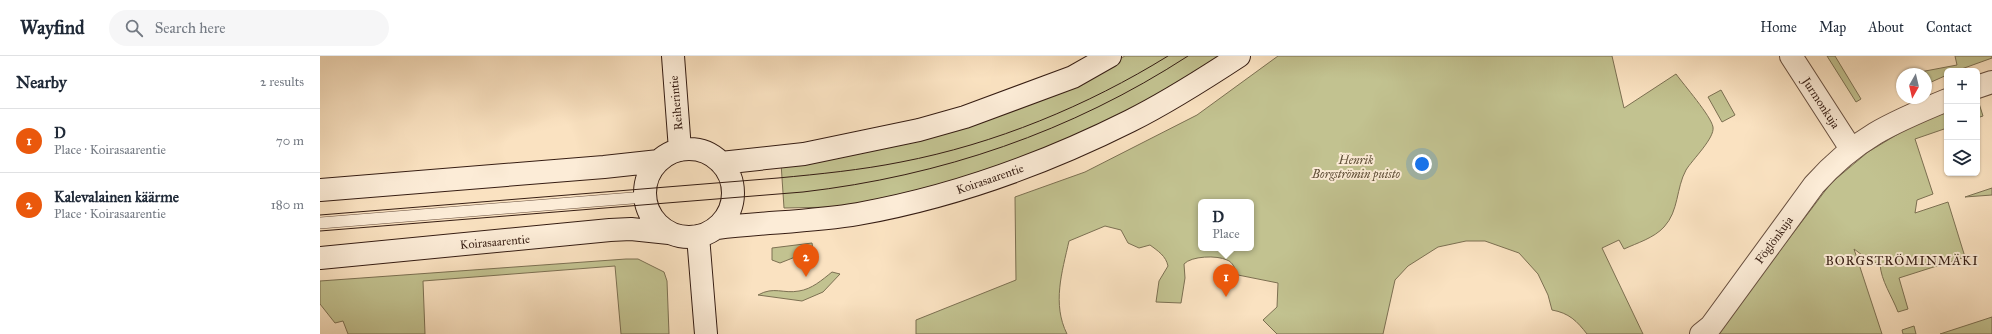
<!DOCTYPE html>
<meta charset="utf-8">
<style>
body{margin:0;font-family:"IM FELL Great Primer",serif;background:#f6f6f7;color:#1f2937}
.controls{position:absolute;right:12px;top:12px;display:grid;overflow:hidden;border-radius:6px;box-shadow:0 1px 3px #0004}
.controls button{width:36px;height:36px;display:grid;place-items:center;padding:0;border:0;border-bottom:1px solid #e0e1e3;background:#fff;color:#1f2937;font:20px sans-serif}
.compass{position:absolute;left:1576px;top:12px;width:36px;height:36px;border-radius:50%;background:#fff;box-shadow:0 1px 3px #0004;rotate:188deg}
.you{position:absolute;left:1102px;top:108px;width:14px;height:14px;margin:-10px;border:3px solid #fff;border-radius:50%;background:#1a73e8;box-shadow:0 0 0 6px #1a73e833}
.badge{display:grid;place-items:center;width:26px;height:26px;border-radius:50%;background:#ea580c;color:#fff;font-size:13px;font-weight:700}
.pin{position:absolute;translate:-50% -33px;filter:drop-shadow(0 1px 2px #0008)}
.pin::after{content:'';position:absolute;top:21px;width:14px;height:12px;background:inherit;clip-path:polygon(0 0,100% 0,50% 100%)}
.popup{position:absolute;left:878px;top:143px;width:56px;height:52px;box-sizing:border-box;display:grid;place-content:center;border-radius:6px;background:#fff;filter:drop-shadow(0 1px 3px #0005);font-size:13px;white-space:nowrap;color:#747a83}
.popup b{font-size:15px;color:#1f2937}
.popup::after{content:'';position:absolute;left:50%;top:100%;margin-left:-8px;border:8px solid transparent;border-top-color:#fff}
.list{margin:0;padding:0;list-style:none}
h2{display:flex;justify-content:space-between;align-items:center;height:52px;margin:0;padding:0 16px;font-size:17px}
h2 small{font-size:13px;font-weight:400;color:#747a83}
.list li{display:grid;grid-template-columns:26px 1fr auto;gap:12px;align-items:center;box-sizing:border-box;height:64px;padding:0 16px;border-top:1px solid #e0e1e3}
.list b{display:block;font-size:15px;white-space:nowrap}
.list p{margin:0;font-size:13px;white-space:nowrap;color:#747a83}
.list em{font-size:13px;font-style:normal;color:#747a83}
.icon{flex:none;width:22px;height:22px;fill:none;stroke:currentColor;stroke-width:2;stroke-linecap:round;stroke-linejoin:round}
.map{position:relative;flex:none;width:1672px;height:278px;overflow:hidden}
header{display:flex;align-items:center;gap:24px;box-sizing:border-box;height:56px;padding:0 20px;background:#fff;border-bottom:1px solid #e0e1e3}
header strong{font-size:19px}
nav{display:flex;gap:22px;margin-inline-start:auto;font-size:14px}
.search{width:280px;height:36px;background:#f6f6f7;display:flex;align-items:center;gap:10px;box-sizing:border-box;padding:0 14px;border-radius:22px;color:#747a83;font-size:15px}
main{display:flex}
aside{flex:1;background:#fff}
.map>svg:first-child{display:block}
.green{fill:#c2c290;stroke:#7c7052;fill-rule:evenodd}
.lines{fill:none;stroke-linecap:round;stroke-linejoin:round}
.lane-casing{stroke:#674e3e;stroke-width:12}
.street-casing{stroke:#674e3e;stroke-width:24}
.secondary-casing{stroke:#361d13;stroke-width:24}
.lane{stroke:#fcecd7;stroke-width:11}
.street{stroke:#fcecd7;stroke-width:22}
.secondary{stroke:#fcecd7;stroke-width:22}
.tram{stroke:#361d13;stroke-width:1}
.labels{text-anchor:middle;stroke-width:4;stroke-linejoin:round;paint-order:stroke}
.street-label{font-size:12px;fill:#361d13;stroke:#fcecd7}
.park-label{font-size:12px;font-style:italic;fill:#604f38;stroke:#fcecd7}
.neighbourhood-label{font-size:13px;letter-spacing:1px;fill:#361d13;stroke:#fcecd7}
</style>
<header>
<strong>Wayfind</strong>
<div class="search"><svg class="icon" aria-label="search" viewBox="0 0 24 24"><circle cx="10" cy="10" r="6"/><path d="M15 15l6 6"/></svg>Search here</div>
<nav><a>Home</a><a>Map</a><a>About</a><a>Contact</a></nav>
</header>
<main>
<aside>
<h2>Nearby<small>2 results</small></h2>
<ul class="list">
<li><span class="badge">1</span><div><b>D</b><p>Place · Koirasaarentie</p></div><em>70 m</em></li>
<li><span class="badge">2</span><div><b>Kalevalainen käärme</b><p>Place · Koirasaarentie</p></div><em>180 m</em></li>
</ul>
</aside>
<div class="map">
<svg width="1672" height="278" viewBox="0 0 1672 278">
<rect width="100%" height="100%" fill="#fae2c1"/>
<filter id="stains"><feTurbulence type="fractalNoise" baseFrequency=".005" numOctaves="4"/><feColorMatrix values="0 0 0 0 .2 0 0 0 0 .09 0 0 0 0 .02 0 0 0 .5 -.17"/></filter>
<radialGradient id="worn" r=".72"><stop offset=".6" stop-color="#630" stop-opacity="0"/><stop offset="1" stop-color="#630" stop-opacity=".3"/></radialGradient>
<!-- green -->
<path class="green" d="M805,0H906L889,12L747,87L598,137L517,151L464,152L461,107L797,4Z
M958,0H1292L1304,52L1356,18C1364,29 1391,60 1393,71C1395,82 1372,104 1366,114C1356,132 1359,155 1344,171C1334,182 1317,187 1304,193L1299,184L1282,192L1323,278H1267C1257,265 1249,257 1232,254L1228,239L1218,218L1199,197L1165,185H1146L1118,191L1088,210L1075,224L1063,278H957L943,264L957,251L958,227L918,219C915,213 913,206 907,204C897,199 871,200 864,208L865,222L861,247L836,246L839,225L848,210C846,200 838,195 830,189L819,192L808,187L801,174L785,170L749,185C742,216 732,248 747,278H596V264L696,224L695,141L765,116L877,59ZM881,146H931V192H881Z
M1507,0H1515L1541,43L1536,46Z
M1635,0H1672V2L1636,15H1627V19L1609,27L1606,23V18L1600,16L1637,9Z
M1401,34L1415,59L1402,66L1388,41Z
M1657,41L1663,60L1657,62Z
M1627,53V72L1595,83L1613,138L1597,144L1595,157L1628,146L1645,201L1579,222L1588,253L1578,256C1572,240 1561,225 1560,208L1550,205L1534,193L1562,278H1392L1422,245L1511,127L1548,96L1583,75Z
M1672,132V139L1645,141Z
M492,187L493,194L460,207L452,204V192Z
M306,203H318L344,216L347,225L349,278H301L295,210L103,225L105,278H28L23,265L15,267L0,248V225Z
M512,216L520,218L503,236L482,245L438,239C454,230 463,238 479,235C492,233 502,224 512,216Z
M1672,261V278H1620L1666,263Z
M1594,270L1596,278H1583L1582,274Z"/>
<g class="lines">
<!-- lane casing -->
<g class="lane-casing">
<path id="lane" d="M0,167L325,141"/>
</g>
<!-- street casing -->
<g class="street-casing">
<path id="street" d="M1471,0L1531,93
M1657,31L1672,26
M1381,278L1391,270L1494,129C1536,82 1571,67 1627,44"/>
</g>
<!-- secondary casing -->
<g class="secondary-casing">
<path id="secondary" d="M353,0L360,94
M325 137a44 44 0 1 1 88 0a44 44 0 1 1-88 0Z
M401,107L484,98L599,74L645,61L753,21L790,0
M0,134L284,111L339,105
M397,172C444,166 492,166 538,158C633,141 724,108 810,65C848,46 884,23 919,0
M378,180L386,278
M0,202L290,174L311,173L349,177"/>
</g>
<!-- lane -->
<use href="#lane" class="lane"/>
<!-- street -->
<use href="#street" class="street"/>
<!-- secondary -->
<use href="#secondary" class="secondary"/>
<!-- tram -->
<path class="tram" d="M0,159L458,122C500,118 541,114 581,106C675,88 767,50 848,0
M0,175L483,136C621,120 751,76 868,0"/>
</g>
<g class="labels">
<!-- street labels -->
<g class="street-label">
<text transform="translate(356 47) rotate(-95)" y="4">Reiherintie</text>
<text transform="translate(1501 47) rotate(57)" y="4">Jurmonkuja</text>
<text transform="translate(670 123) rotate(-19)" y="4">Koirasaarentie</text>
<text transform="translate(1454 184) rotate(-54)" y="4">Föglönkuja</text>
<text transform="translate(175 186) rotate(-5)" y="4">Koirasaarentie</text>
</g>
<!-- park labels -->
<g class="park-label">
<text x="1036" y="108">Henrik<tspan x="1036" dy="14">Borgströmin puisto</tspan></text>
</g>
<!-- neighbourhood labels -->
<g class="neighbourhood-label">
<text x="1582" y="209">BORGSTRÖMINMÄKI</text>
</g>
</g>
<rect width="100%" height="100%" filter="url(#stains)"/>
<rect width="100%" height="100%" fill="url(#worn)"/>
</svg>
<div class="controls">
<button>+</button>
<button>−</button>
<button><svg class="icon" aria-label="layers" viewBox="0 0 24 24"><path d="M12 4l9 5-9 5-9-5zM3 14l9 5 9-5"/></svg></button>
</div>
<svg class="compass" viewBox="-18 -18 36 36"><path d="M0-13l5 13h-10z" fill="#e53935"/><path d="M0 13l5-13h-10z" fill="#747a83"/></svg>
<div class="you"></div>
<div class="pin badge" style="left:906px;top:241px">1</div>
<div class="popup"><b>D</b>Place</div>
<div class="pin badge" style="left:486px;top:221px">2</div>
</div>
</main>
